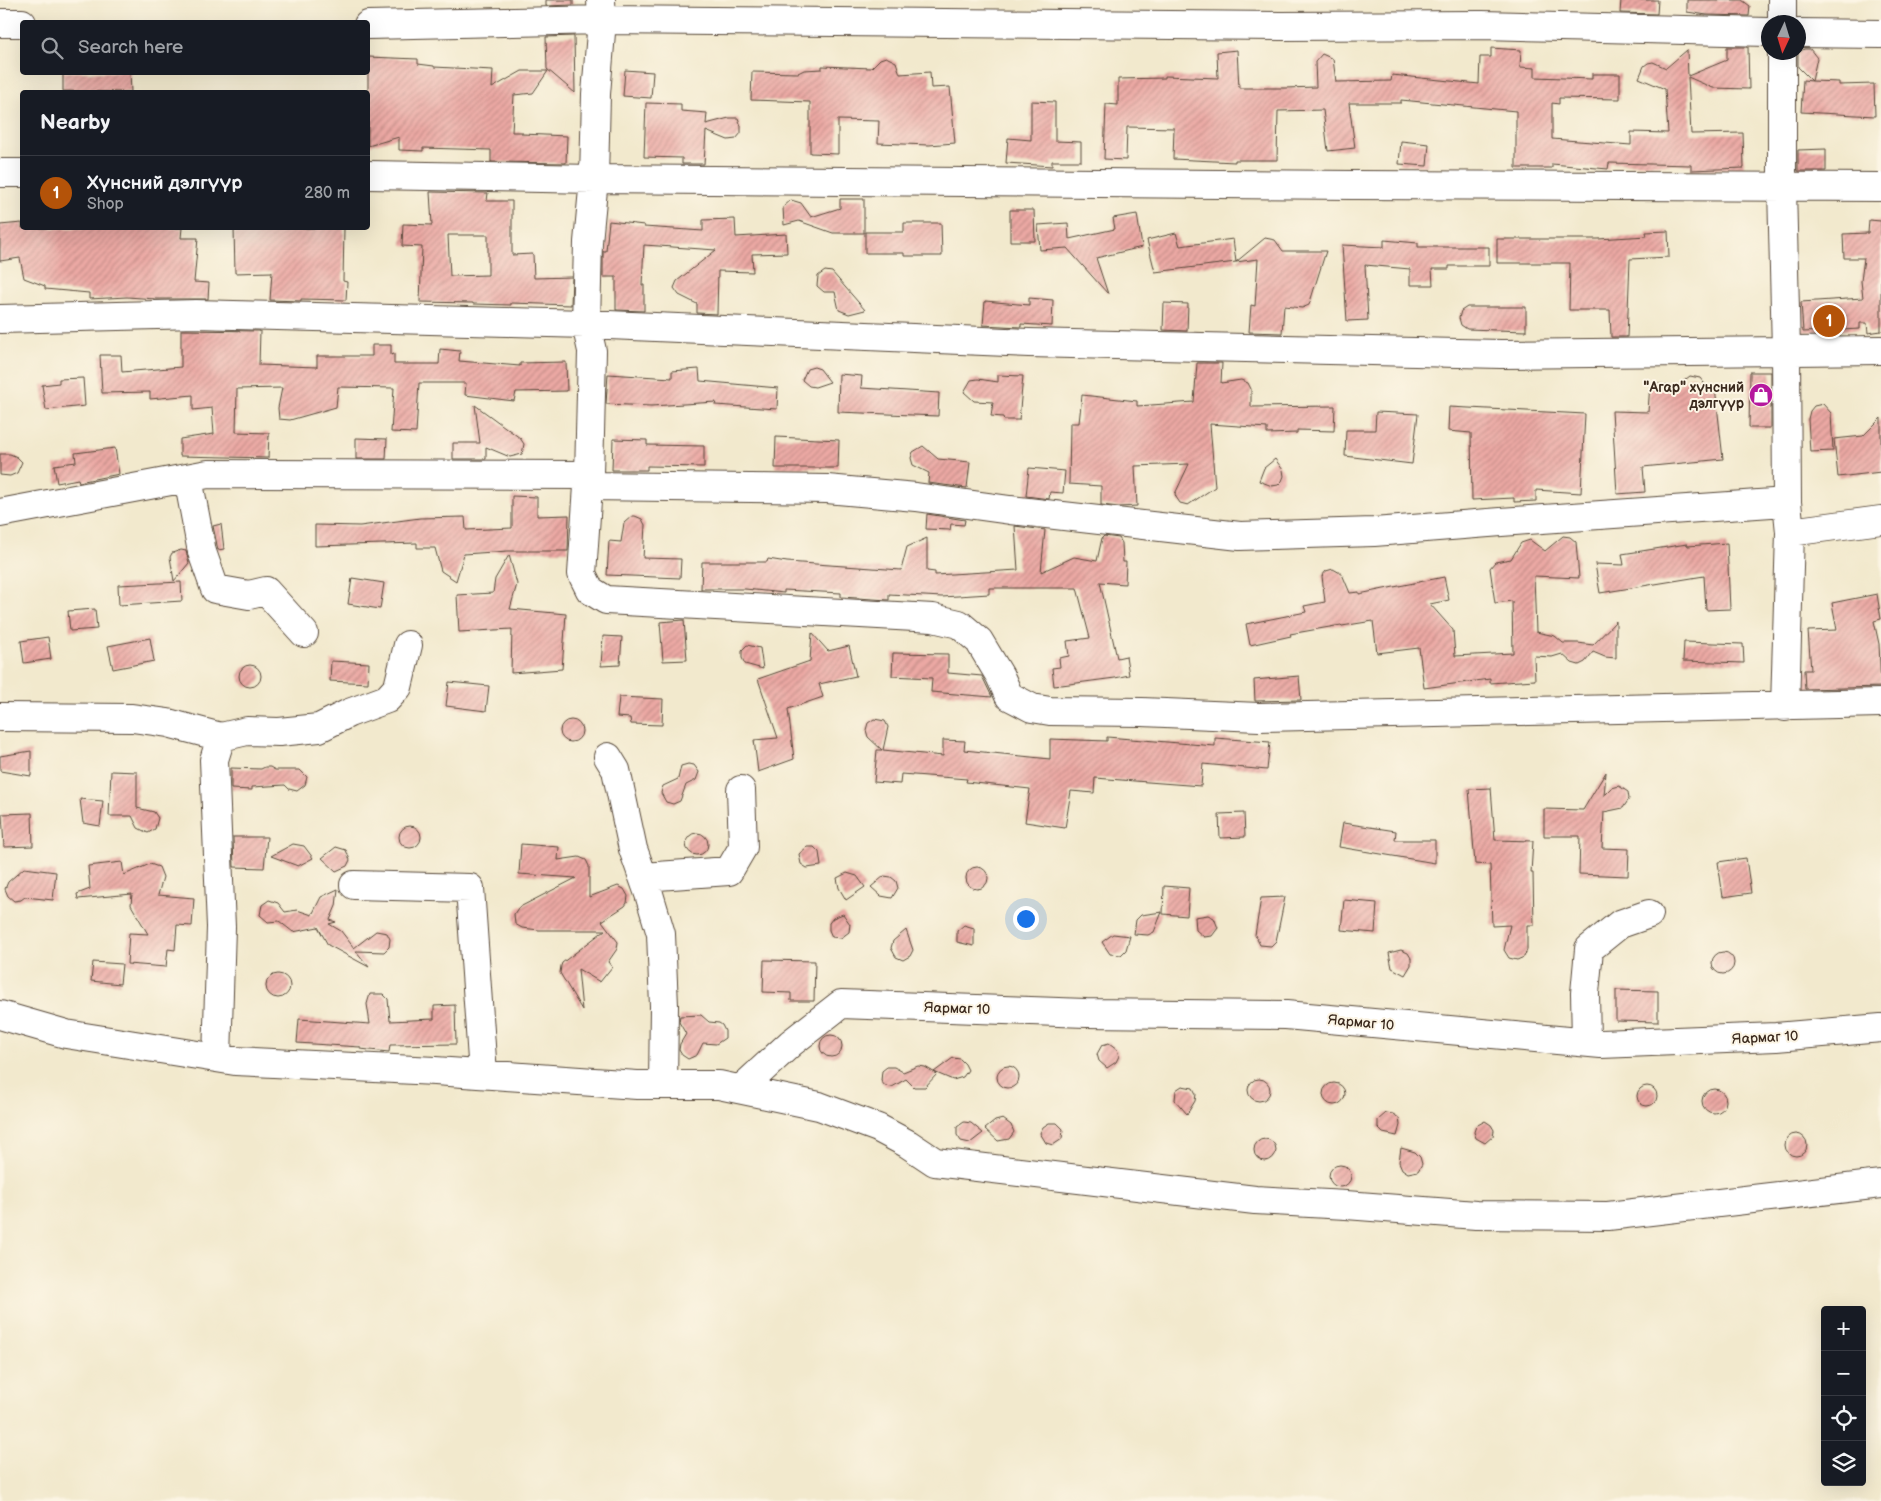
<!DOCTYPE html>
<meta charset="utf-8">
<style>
body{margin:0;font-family:"Balsamiq Sans",sans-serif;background:#20242c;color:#f1f3f6}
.controls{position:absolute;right:15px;bottom:15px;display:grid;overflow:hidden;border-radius:5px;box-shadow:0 5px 20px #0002}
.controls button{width:45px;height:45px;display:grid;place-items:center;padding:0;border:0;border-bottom:1px solid #363941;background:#171b24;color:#f1f3f6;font:25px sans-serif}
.compass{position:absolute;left:1761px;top:15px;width:45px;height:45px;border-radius:50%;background:#171b24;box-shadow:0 5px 20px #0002;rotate:184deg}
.you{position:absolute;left:1025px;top:918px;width:18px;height:18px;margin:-12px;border:4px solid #fff;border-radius:50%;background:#1a73e8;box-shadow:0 0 0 8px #1a73e833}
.badge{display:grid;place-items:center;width:32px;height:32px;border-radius:50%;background:#b45309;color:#fff;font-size:16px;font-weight:700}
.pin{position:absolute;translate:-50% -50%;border:2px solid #fff;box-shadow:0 1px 5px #0006}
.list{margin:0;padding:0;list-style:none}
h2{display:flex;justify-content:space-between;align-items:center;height:65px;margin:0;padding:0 20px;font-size:21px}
h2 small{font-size:16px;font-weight:400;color:#9ea1a6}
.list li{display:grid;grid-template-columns:32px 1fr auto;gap:15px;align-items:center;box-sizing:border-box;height:75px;padding:0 20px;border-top:1px solid #363941}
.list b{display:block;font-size:19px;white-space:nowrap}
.list p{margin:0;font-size:16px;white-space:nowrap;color:#9ea1a6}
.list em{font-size:16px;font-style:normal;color:#9ea1a6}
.icon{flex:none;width:28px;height:28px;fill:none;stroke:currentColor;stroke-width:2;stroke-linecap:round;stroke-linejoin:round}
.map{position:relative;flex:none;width:1881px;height:1501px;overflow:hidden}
.search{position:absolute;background:#171b24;box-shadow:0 5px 20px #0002;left:20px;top:20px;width:350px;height:55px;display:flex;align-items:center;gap:12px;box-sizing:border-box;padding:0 18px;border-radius:5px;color:#9ea1a6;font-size:19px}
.panel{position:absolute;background:#171b24;box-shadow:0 5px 20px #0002;left:20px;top:90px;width:350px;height:140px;border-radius:5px}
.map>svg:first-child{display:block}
.building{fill:url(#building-hatch);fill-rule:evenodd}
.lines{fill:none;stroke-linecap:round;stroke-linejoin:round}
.minor-casing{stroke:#564738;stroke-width:30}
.minor{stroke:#fff;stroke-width:28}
.labels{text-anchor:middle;stroke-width:4;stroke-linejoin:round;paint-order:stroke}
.poi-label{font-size:14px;font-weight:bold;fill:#3b2a1e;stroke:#fcf5e5;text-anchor:end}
.street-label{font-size:14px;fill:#3b2a1e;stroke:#fcf5e5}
</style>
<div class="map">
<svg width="1881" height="1501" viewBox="0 0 1881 1501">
<defs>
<pattern id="building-hatch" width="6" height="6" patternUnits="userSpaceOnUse" patternTransform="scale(1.25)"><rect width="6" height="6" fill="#eca9a4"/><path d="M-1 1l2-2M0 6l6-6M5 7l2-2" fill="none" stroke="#c08a85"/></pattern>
</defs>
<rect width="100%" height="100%" fill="#fcf5e5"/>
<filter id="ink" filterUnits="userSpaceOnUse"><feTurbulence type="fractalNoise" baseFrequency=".02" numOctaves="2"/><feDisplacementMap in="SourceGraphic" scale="10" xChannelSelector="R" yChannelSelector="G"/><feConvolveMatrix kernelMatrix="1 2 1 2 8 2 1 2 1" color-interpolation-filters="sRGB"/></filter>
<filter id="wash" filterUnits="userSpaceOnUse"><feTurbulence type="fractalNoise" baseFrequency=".0096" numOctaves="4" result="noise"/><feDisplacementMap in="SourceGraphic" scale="20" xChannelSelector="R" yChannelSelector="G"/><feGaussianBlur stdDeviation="1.12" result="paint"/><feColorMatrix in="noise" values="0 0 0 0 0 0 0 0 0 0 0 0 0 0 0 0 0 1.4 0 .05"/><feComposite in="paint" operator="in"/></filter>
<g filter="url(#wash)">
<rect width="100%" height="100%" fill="#f2e9cd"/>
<g id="blocks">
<!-- building -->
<path class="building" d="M546,0H573V5L546,6Z
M1621,0H1658L1657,14L1620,13Z
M1687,0H1742L1750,6L1749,16L1707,15L1687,12Z
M574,36L575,93L547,69L546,37Z
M1727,47H1748L1749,89L1713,88L1688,77L1691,134L1743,133L1744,168L1691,170V165L1609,163L1608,169L1552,164V168H1516V111L1401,100V103H1349L1355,148L1328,151L1323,110L1278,111L1277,160H1235V162L1173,159L1174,128L1127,127L1126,160L1104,159L1106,104L1118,105V79L1165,78V76L1218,78L1217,52L1237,50L1239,88H1285L1316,87L1315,62L1322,54L1333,59L1336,82L1391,81L1392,75L1479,84L1480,57H1491V48L1521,50L1520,67L1535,68V77L1592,79V74H1620V99L1559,98V104L1552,103V139L1631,145V132L1668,133L1665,89L1639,78L1644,66L1648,63L1653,62L1666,68L1687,50L1688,76L1727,60Z
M1804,49H1810L1817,58L1812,81L1839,82V85L1874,84L1875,116L1801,112L1803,80L1812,81L1798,67V53Z
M368,57L418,59V64L434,66V67L493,70L492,88L522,71H548L533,93L514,95L512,132H522V134L567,136L566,163L491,162V150L423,148V151L399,150V137L368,146Z
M886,57L896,62L900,74L930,72L931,88L950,87L955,143L929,145L878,143L879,121L838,120V154L810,153V102L751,100L752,72L798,73L804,70L822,69V66L871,68L880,59Z
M625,70L653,72L651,98L623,96Z
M63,72H130L131,92L63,91Z
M1031,101L1055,102V141L1081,142V161H1052V166L1006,163L1008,138L1031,140Z
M646,103L681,104V111L707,113L706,124L729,118H738L741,126V133L736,139L728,140L706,131L704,164H682V158L644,157Z
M1401,141L1429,144L1427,166L1399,164Z
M1826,149V171H1798V150Z
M430,192L488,193L487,201H512V255L533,254L534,278L572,277L571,305L511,303V305L473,304V303L420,302L422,247L402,246L403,224L432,225ZM448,235H488V275L450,276Z
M840,199H864V233H833L799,221L784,225L783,207L791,200L801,203L811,217L840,208Z
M1010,210H1034L1035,241H1010Z
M1137,214L1142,247L1096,258L1108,294L1067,248L1040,250L1038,225L1068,223L1069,239L1115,229L1113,218Z
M735,219L736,237L786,234L787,253L752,254L753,272L718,271L717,314L697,313V304L679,295L674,288L677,281L716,250L644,245L642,285H644V311L616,310V277H603V251H606L609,221L644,225V227L703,231V220Z
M1869,220L1881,221V331L1868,333L1867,323H1860V329L1803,332L1801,302L1863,298L1861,281L1864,258H1844L1843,234L1868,233Z
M22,223V228H182L181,238H198L194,282L209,283L208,299H156L127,297L89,299V293L45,289V286L24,278L20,258L0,261V225Z
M904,223H941L942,256H904V253H865V232H904Z
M234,228H344L343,281L347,282L346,300L301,299V301L270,300L272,272L235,273Z
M1668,231L1669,257L1630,259L1627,337H1611L1610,310H1569L1570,263H1497V239H1598L1647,236L1646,232Z
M1176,233L1180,246L1233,239L1236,262L1155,272L1147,240Z
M1265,238L1275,240L1283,251H1326L1309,305L1302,308L1284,306L1282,333L1249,332L1251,305L1255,306L1258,259L1236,262Z
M1384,240L1418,243V247H1489V266H1449V269H1432L1433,285H1410V269L1365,265L1368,320L1347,321L1342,245L1384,247Z
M825,271L832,272L865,310L849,314L839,310L835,292H824L817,286L818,276Z
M1029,298L1053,300L1052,326L1021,324V327L983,325L985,301L1029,305Z
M1164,303L1188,304L1187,331L1163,330Z
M1467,307H1526V331L1467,329L1461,325L1459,318L1461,311Z
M181,330L260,331L259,365L317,367V356H372V345H391V355L394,354V364H439L440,349L460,351L459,361L520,366V363L566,362L567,391L516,392L514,401L465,395L466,383H419L416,433L391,432L394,388L338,387L336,407L290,420L279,419L278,408L282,388L237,389L236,432L269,433L268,458L180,456V439L214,434L212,408L193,410V395L150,399V392L102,393L100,355H121L122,372L181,367Z
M1197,363H1222L1221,383L1241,380L1248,383L1251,389V407L1335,406L1334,431L1297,430V433L1267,434V428L1210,424L1215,487L1188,505L1180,503L1176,497L1175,494L1189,464L1135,466L1137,506L1119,507L1101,505V486L1069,484L1070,423H1079L1082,395L1137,401V406L1194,402Z
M814,367L820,369L830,382L815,387L809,386L802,380L807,369Z
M699,369L700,381L778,388L777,409L715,405L716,402L651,406L606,404L608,374L672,378V371Z
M1750,372H1771V428H1749Z
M839,374L862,376L861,388L939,393L938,416L838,412Z
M998,375L1023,376L1019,420H1004L1003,417L991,416L993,402L974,401L964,392L971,380L978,379L998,382Z
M1690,376L1700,378L1707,387H1715L1723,459L1643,467L1645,492L1617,494L1612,411L1648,412L1650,383L1677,386Z
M83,378L85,406L46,410L42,385L59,383V379Z
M1823,404L1831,413L1833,451L1810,452L1808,419L1810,411L1814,406Z
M475,405L520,438L524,444L522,454L510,457L486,447V459H453V443H480Z
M1449,407L1585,414L1581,493L1536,490V501L1514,502V498L1472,500L1471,433L1448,431Z
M1376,412L1418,414L1412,464L1345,456L1346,430H1375Z
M1881,418V472L1838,477L1834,439L1863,436Z
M776,437L839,440L838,468H775Z
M356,438L387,439L386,459H356Z
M613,439L647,440V445L704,446V467L647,466V470H612Z
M923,446L938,459L970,462L967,488L928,483L929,473L913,465L911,458L913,452Z
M115,448L119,474L79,482L78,479L57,483L54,465L76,462L75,453Z
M0,454H10L17,457L22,462L17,473L10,476L0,475Z
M1275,459L1283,470L1284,476L1282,481L1278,485L1272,486L1259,481L1264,468Z
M1029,468L1065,471L1063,493L1050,492L1049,499L1026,496Z
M512,496L537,497V516L569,515L568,551H508L464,554L456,581L441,571L435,548H417V543L315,546V525L360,526L420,518L465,517L466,530L512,528Z
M927,514L965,520L964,525L951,524L950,530L926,529Z
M632,516H635L642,519L645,525L643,558L681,559L680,578L607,575L609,541L621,542L624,523Z
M221,524L224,549L218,550L213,526Z
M1015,526L1045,530L1041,572L1074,557L1097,561L1102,538L1104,536L1119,538L1122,543L1123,562H1126L1125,584L1100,582L1117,658L1126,656L1129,675L1115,678L1054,686L1052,668L1060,667L1059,658L1069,656L1067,641L1090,638L1077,588H989V594L942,597L889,594V600L841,597V593L784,590V593L745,589H701L702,562H767L768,559L787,562L901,570L907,547L927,538V571L935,572V575L1018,570Z
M1563,536L1570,537L1576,542L1579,578L1534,576L1536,632L1555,636L1563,643H1578L1593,645L1616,621V658L1605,657L1593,652L1585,662L1579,665L1572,663L1562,654L1552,657L1534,656L1535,680L1490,683V679L1424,688L1419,648L1377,653L1373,621L1342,626L1341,625L1290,634L1291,636L1250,645L1246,624L1306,612L1304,606L1325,602L1322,576L1326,571L1333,569L1342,574L1350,593L1359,592V594L1444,577L1449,600L1430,604L1453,630L1455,656L1513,653L1512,601L1495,603L1490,568L1495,562L1511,559L1521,543L1530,540L1545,551Z
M1727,543L1730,609L1706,610L1704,576L1600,593L1595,564L1624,565L1622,554L1687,544L1688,546Z
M181,550L186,551L189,563L174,581L170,557L172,553Z
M509,555L517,584L510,609L566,614L562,669L511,673L512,629L459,632L457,595L493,593L495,579Z
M352,578L384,583L380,609L348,604Z
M181,582L182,601L119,605L118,585Z
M1877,594L1881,619L1874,621L1879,644L1881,687L1805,689L1804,670H1811L1808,631L1837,630L1832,603Z
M95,609L97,629L70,631L68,611Z
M684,620L687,660L663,661L660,622Z
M812,633L828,651L849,646L856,676L819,684L823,697L788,709L794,759L758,772L754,740L778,738L758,679L810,661Z
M603,636L622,637L620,665L601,666Z
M48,637L51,659L24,663L21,641Z
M150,638L154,661L113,669L108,646Z
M1684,642L1743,644L1744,663L1683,661Z
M747,645L760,648L763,669L745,664L742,658V650Z
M893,653L948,654V673L982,676L992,697L931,692L932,678L892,676Z
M331,661L369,663L368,683L330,681Z
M239 676a11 11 0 1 1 22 0a11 11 0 1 1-22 0Z
M1299,676L1301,700L1255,701L1254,680Z
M449,682L489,686L486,711L446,706Z
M619,697L663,699L662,725L631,724L630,718L617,717Z
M874,719L885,721L888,727L883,750L943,756V740L965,741L964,750L1050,759V739L1107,741V737L1215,746V738L1270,742L1267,770L1203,764L1201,786L1095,778L1094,793L1071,791L1065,828L1025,822L1030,789L966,782L967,779L901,774L900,784L874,782L877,750H882L868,737L866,730L868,723Z
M560 731a11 11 0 1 1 22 0a11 11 0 1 1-22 0Z
M31,751V776L0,771V756Z
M688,764L694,765L699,772L696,780L686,785L680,801L673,804L666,802L661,793L663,786L678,779L681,766Z
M265,767H270L275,770H300L307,777L305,785L297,791L289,789L285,785L252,787V790L231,789V768L261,769Z
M111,771L137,772V808L154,812L158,818L155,829L148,833L138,828L132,816H109Z
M1606,772L1604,796L1612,788L1619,786L1628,792L1629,799L1623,808L1604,812L1602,848L1629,849L1628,876L1579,874L1580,836H1544V809L1583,810Z
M1491,788L1495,840L1533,841L1531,873H1533L1534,925H1527V950L1524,957L1517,960L1509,958L1504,950L1510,925L1492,926L1490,865L1475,864L1469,789Z
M80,799L103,801L100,826L83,823Z
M32,813L33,846L4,847L2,814Z
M1244,813L1245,837L1220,838L1219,814Z
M1343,823L1396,831L1395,840H1435V863L1339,847Z
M399 837a11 11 0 1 1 22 0a11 11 0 1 1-22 0Z
M686 844a11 11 0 1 1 22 0a11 11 0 1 1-22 0Z
M233,837H267L264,868L234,867Z
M293,844L304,846L313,858L298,866L271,856Z
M521,844L559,847L558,860L579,857L586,860L589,866V897L618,886L624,889L628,896L627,903L625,906L602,921L618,942L617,949L608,962L612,967L600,982L578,969L582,1010L560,973L561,966L562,963L605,930H539L522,928L515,924L514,914L518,908L576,878L519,874Z
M336,847L346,850L350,860L347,866L336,871L322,858Z
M807,847H814L819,852L821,866L807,868L801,864L799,854Z
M1746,858L1751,893L1723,897L1718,862Z
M122,862L124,875L150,864L159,867L163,877L158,895L194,898L192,926L177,925L175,950L168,949L166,967L127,964L129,933L148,934L131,905L132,894L78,899L77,894L90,889L88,866Z
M966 878a11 11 0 1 1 22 0a11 11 0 1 1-22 0Z
M24,868L56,872L53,900L25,897L21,900L14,901L8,896L5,889L8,882Z
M847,873L857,876L865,887L846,900L839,888L837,878Z
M884,876L891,877L896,881L898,888L892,898L881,896L871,887Z
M1164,886L1189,888L1187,916L1163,914Z
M338,889L336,906L330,920L336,922L329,924L341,931L354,948L376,931L387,933L390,939L389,947L384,952L356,951L369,967L328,945L318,927L293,932L279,921L268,922L260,915L262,905L269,900L278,903L285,912L297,910L312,915V913H313L321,897Z
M1285,897L1276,941L1271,946L1260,945L1255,935L1261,898Z
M1344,900L1377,903L1375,933L1341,930Z
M1162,912L1154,932L1148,935L1134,934L1136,920L1141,915Z
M843,914L850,924L849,932L841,938L832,937L829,930V923L833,918Z
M1208,915L1214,918L1218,928L1212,936L1204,937L1196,930L1195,917Z
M964,925L974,928V946L957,942V931Z
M906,930L913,950L910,956L903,960L896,957L891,948L893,941Z
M1113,934L1130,936L1126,950L1121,955L1110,954L1102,942Z
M1401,950L1408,953L1411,958V965L1405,975L1392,968L1389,953Z
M1712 963a11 11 0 1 1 22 0a11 11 0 1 1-22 0Z
M764,960L815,961L814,1001H791V993L763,992Z
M93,962L122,964L120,984L91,981Z
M266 986a12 12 0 1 1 24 0a12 12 0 1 1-24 0Z
M1616,990L1658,991V1022L1616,1021Z
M370,994H383L388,999L390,1021L434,1019V1006L455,1005L456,1044L390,1045L389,1052L360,1049V1047L297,1043L299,1019L370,1024L367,1004Z
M701,1015L709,1022L719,1023L722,1025L725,1031V1038L716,1044L703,1043L697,1055L688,1059L682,1055L679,1050L680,1044L686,1034L679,1022L680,1016Z
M820 1046a11 11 0 1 1 22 0a11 11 0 1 1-22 0Z
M1109,1043L1117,1049L1119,1056L1116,1062L1107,1068L1099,1061L1097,1054L1102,1045Z
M953,1058L960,1059L965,1064L968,1070L963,1077L953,1080L934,1072Z
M997 1077a11 11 0 1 1 22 0a11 11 0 1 1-22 0Z
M918,1066L925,1067L937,1074L925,1087H914L906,1079L892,1087L885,1086L881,1081L882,1071L887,1067H894L903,1072Z
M1248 1090a11 11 0 1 1 22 0a11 11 0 1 1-22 0Z
M1323 1094a11 11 0 1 1 22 0a11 11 0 1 1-22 0Z
M1637 1096a10 10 0 1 1 20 0a10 10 0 1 1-20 0Z
M1182,1086L1193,1088L1196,1094L1195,1101L1187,1114L1175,1100L1176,1090Z
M1702 1101a12 12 0 1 1 24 0a12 12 0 1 1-24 0Z
M1386,1113L1393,1114L1399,1118L1400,1125L1397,1136L1383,1133L1378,1128V1120Z
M1003,1119L1011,1125L1014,1132L1009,1139L998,1141L985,1129L995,1121Z
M1485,1121L1491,1125L1494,1130L1493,1136L1485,1143L1476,1138L1474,1132L1476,1126Z
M964,1122L971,1123L983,1133L970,1143L961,1141L957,1135V1127Z
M1049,1123H1057L1063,1129L1062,1139L1053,1145L1046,1143L1040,1133L1043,1127Z
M1785 1145a11 11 0 1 1 22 0a11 11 0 1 1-22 0Z
M1254 1150a11 11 0 1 1 22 0a11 11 0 1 1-22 0Z
M1401,1148L1415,1152L1420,1157L1422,1164L1418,1171L1408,1173L1402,1169L1399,1162Z
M1329 1176a11 11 0 1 1 22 0a11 11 0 1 1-22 0Z"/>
</g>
</g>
<g filter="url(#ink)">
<use href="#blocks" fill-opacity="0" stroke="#564738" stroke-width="1"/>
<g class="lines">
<!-- minor casing -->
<g class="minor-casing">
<path id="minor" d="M1782,0V22
M0,23H22
M368,25L602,20L1280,26L1482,25L1768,32
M1798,33L1881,34
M1782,52V188L1786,350L1787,502L1790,532L1785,707
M0,173H22
M368,175L594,179L1354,185L1881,187
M0,319L196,314L586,324L1029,343L1501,354L1881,350
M589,475L592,351L586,324L588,242L594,179L596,94L602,20L601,0
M188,478L202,552L215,589L249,595L266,591L304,633
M588,486L582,574L590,590L606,600L933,618L959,624L979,641L1000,676L1009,696L1032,708L1050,711L1142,712L1259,717L1881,703
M0,513L208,474L589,475L588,486L827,489L916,497L1010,510L1240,536L1374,532L1501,522L1787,502
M1790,532L1881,520
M0,717L132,718L168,723L221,737
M608,757L616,770L633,849L649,894L661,934L664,1006L663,1085
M643,877L729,871L743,847L741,790
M354,885L470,888L483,1074
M0,1015L66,1034L235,1061L435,1071L637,1085H719L819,1106L878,1128L908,1144L935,1162L1255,1200L1346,1205L1476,1215L1608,1216L1881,1184
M1586,1042L1585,993L1589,949L1620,924L1649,914
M217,1058L221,927L214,760L221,737L247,731L279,732L319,728L349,713L387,699L398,687L408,645
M741,1089L791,1043L841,1004L1086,1013L1286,1015L1601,1044L1776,1037L1881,1028"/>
</g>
<!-- minor -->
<use href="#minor" class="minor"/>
</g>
</g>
<!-- icons -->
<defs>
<g id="shop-disc" transform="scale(1.25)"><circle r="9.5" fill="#b5179e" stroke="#fcf5e5"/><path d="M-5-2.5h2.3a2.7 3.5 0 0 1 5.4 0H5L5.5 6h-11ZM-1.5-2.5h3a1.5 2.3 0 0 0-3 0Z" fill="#fff"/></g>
</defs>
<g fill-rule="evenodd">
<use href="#shop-disc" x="1761" y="395"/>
</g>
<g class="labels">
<!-- poi labels -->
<g class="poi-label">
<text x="1744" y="392">"Агар" хүнсний<tspan x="1744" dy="16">дэлгүүр</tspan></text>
</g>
<!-- street labels -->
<g class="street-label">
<text transform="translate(957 1008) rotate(2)" y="5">Яармаг 10</text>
<text transform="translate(1361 1022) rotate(5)" y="5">Яармаг 10</text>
<text transform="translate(1765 1037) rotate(-3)" y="5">Яармаг 10</text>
</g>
</g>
</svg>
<div class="controls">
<button>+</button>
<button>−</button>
<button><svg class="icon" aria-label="locate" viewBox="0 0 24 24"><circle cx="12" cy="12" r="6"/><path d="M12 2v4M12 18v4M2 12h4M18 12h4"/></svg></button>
<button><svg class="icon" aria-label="layers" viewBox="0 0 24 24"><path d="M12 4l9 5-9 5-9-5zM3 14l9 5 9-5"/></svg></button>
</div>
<svg class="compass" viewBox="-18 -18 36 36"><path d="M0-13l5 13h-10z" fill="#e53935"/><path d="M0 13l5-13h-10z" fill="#9ea1a6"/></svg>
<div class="you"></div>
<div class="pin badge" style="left:1829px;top:321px">1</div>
<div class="search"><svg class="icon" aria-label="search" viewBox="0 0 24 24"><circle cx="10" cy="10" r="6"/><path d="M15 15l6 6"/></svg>Search here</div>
<section class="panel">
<h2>Nearby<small></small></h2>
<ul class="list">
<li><span class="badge">1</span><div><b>Хүнсний дэлгүүр</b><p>Shop</p></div><em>280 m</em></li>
</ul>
</section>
</div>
